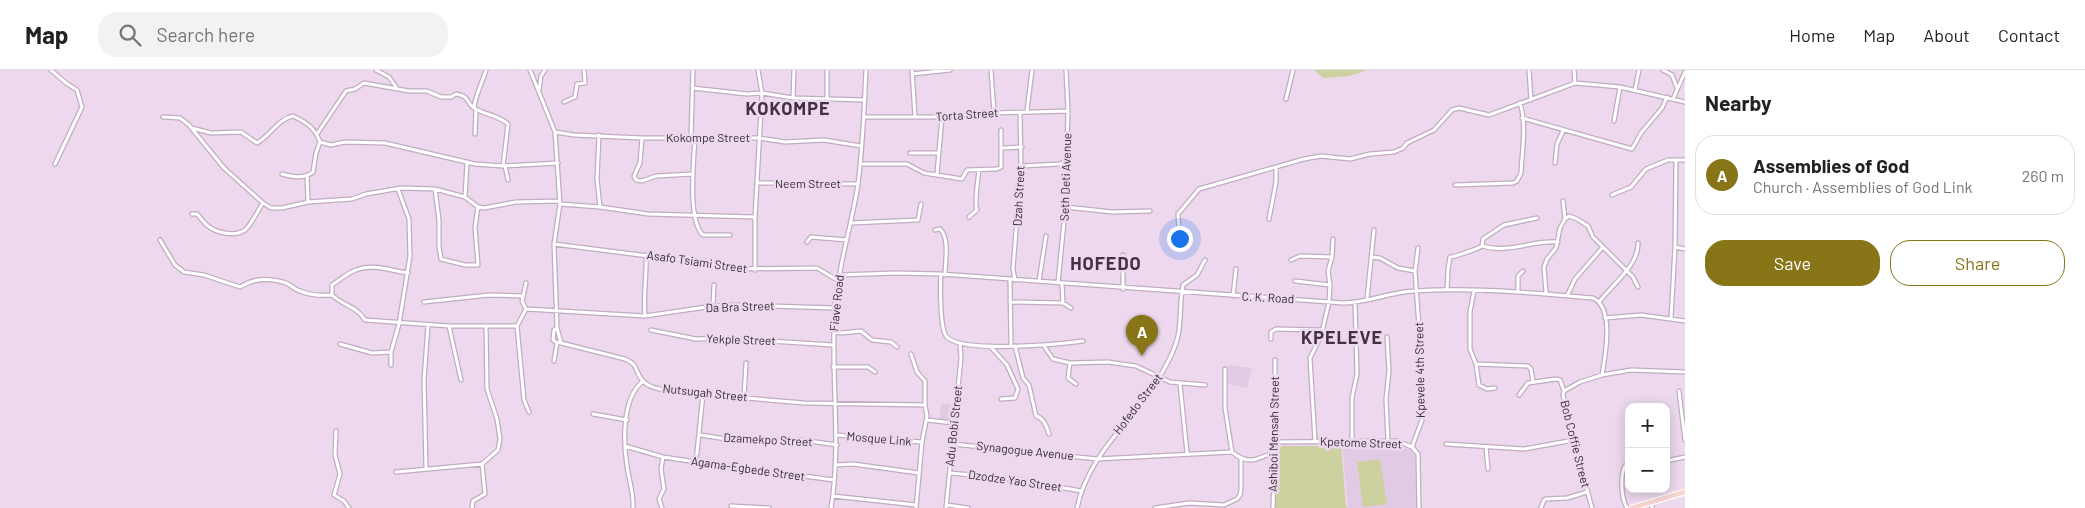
<!DOCTYPE html>
<meta charset="utf-8">
<style>
body{margin:0;font-family:Barlow,sans-serif;background:#f2f2f2;color:#222}
.controls{position:absolute;right:15px;bottom:15px;display:grid;overflow:hidden;border-radius:10px;box-shadow:0 2px 12px #0003}
.controls button{width:45px;height:45px;display:grid;place-items:center;padding:0;border:0;border-bottom:1px solid #e0e0e0;background:#fff;color:#222;font:25px sans-serif}
.you{position:absolute;left:1179px;top:168px;width:18px;height:18px;margin:-12px;border:4px solid #fff;border-radius:50%;background:#1a73e8;box-shadow:0 0 0 8px #1a73e833}
.badge{display:grid;place-items:center;width:32px;height:32px;border-radius:50%;background:#877518;color:#fff;font-size:16px;font-weight:700}
.pin{position:absolute;translate:-50% -41px;filter:drop-shadow(0 1px 2px #0008)}
.pin::after{content:'';position:absolute;top:26px;width:18px;height:15px;background:inherit;clip-path:polygon(0 0,100% 0,50% 100%)}
.list{margin:0;padding:0;list-style:none}
h2{display:flex;justify-content:space-between;align-items:center;height:65px;margin:0;padding:0 20px;font-size:21px}
h2 small{font-size:16px;font-weight:400;color:#767676}
.list li{display:grid;grid-template-columns:32px 1fr auto;gap:15px;align-items:center;box-sizing:border-box;height:80px;margin:0 10px 10px;padding:0 10px;border:1px solid #e0e0e0;border-radius:20px}
.list b{display:block;font-size:19px;white-space:nowrap}
.list p{margin:0;font-size:16px;white-space:nowrap;color:#767676}
.list em{font-size:16px;font-style:normal;color:#767676}
.actions{display:flex;gap:10px;padding:15px 20px}
.actions a{flex:1;padding:11px 0;border:1px solid #877518;border-radius:20px;text-align:center;font-size:18px;color:#877518}
.actions .main{background:#877518;color:#fff}
.icon{flex:none;width:28px;height:28px;fill:none;stroke:currentColor;stroke-width:2;stroke-linecap:round;stroke-linejoin:round}
.map{position:relative;flex:none;width:1685px;height:438px;overflow:hidden}
header{display:flex;align-items:center;gap:30px;box-sizing:border-box;height:70px;padding:0 25px;background:#fff;border-bottom:1px solid #e0e0e0}
header strong{font-size:24px}
nav{display:flex;gap:28px;margin-inline-start:auto;font-size:18px}
.search{width:350px;height:45px;background:#f2f2f2;display:flex;align-items:center;gap:12px;box-sizing:border-box;padding:0 18px;border-radius:20px;color:#767676;font-size:19px}
main{display:flex}
aside{flex:1;background:#fff}
.map>svg:first-child{display:block}
.built{fill:#e3cae4}
.green{fill:#cdd09f}
.lines{fill:none;stroke-linecap:round;stroke-linejoin:round}
.minor-casing{stroke:#c0acc1;stroke-width:5.5}
.major-casing{stroke:#fff;stroke-width:7}
.minor{stroke:#fff;stroke-width:3}
.major{stroke:#f7d6d1;stroke-width:4.5}
.labels{text-anchor:middle;stroke-width:5;stroke-linejoin:round;paint-order:stroke}
.street-label{font-size:12px;fill:#332b34;stroke:#edd8ee}
.district-label{font-size:18px;font-weight:bold;letter-spacing:1px;fill:#413142;stroke:#edd8ee}
</style>
<header>
<strong>Map</strong>
<div class="search"><svg class="icon" aria-label="search" viewBox="0 0 24 24"><circle cx="10" cy="10" r="6"/><path d="M15 15l6 6"/></svg>Search here</div>
<nav><a>Home</a><a>Map</a><a>About</a><a>Contact</a></nav>
</header>
<main>
<div class="map">
<svg width="1685" height="438" viewBox="0 0 1685 438">
<rect width="100%" height="100%" fill="#edd8ee"/>
<!-- built -->
<path class="built" d="M1229,295L1252,298L1247,318L1227,314Z
M941,334L954,335L952,352L939,351Z
M1342,375H1399L1412,381L1416,388L1417,438H1348Z"/>
<!-- green -->
<path class="green" d="M1314,0H1367L1349,6L1323,8Z
M1282,376H1341L1346,436L1348,438H1275L1277,381Z
M1380,389L1387,434L1363,437L1357,392Z"/>
<g class="lines">
<!-- minor casing -->
<g class="minor-casing">
<path id="minor" d="M51,0L66,13L77,20L82,37L55,94
M376,0L389,7L396,17
M530,0L555,62L560,134L554,174L557,258L561,273L625,289C639,295 634,300 642,310C649,319 666,320 676,322L804,333L925,335L927,346L922,372L916,438
M912,0L915,47
M991,0L994,43
M1529,0L1531,30
M1574,0L1575,13
M1663,0L1672,5L1677,18
M912,4L950,0
M692,18L747,24L762,23L793,28L865,30
M539,20L541,6L545,0
M1635,20L1639,0
M793,28L794,0
M827,29V0
M1286,29L1293,0
M1673,29L1685,2
M564,32L575,27L577,14L585,13L584,0
M474,37C476,24 482,13 486,0
M1027,41L1032,0
M163,47L180,48L189,55L224,98L263,133L271,138H282L308,132L352,129L366,124L401,118L435,119L465,127L478,137L484,138L516,132L560,131
M865,47H942L994,43L1068,41
M1522,48L1632,79L1641,63L1662,38L1667,27
M1614,51L1620,17
M192,58L211,63L241,62L257,73C270,66 278,49 293,46C306,52 315,58 320,72L316,83L313,102C304,109 293,107 282,104
M555,62L574,65L642,68H759L785,72L824,70L861,76
M317,64L346,21L355,19L364,13L409,21H427L441,27H451L456,24C470,26 465,32 474,38C485,45 498,45 508,54L503,96
M475,64L476,39
M599,65L597,109L600,137
M691,67L693,0
M695,67C694,89 687,150 703,165H730
M642,68L640,93L634,106L636,110L642,111L656,106L693,104
M320,72L331,75L345,72L385,73L475,94L503,96L558,93
M1002,78L1022,77
M910,83H939
M1555,93L1557,74L1563,61
M860,94H907L924,103L962,109L967,100L997,99L1001,97V60
M505,96L508,110
M1021,96L1060,94L1066,91
M937,104L942,47
M307,106L308,132
M757,113L858,114
M1455,115L1513,113L1517,111L1521,103C1522,81 1527,54 1520,33
M435,119L439,150V176L441,189L465,195H478L475,157L478,137
M1612,125L1631,117L1646,99L1668,90H1685
M465,127L467,93
M560,134L600,137L648,144L755,147
M1066,137L1112,142L1150,141
M192,144H197C201,148 204,153 208,156C217,163 235,167 245,160C251,155 258,140 263,133
M969,147L977,140C974,134 978,109 979,100
M1269,149L1276,112V98
M1565,149L1569,146L1577,149L1588,156L1593,167L1633,207L1638,217
M851,153L918,150L921,134
M935,160L940,159C950,168 945,192 945,205
M160,170L175,195L184,202L204,205L240,217C254,208 271,208 286,213C291,215 295,220 300,221C310,225 321,226 332,225
M807,172L811,167L847,170
M554,174L672,189L706,191L731,199L817,198L837,210
M1180,176L1178,144L1199,119L1304,89L1321,86L1350,89L1370,84L1394,82L1403,78L1407,73L1434,60L1452,40L1459,38L1489,45L1575,13L1620,17L1685,32
M1482,176L1483,169L1504,155L1537,148
M1675,177L1685,179
M1371,187L1380,188L1398,198L1415,201L1421,285L1422,350L1412,377
M1291,190L1300,186L1332,187
M755,200V147L762,23L758,0
M1415,201L1418,178
M408,203C392,201 372,193 356,200C347,203 340,210 332,215V225C345,237 355,235 365,250L449,256H517L526,239L522,231L526,213
M941,204C940,216 940,257 946,266C959,284 1060,274 1083,271
M838,205L896,203L941,204L1343,233C1367,233 1390,222 1414,221C1474,217 1534,223 1593,228C1615,238 1605,287 1602,305L1580,312L1564,321L1563,325L1569,354L1592,438
M1010,210L1011,276
M1015,210L1013,199L1021,96L1020,42
M1039,211L1046,166
M1295,211L1330,215
M1058,213L1065,142L1068,41L1066,0
M1062,214L1063,233L1071,238
M1123,219V185
M1447,220L1448,199L1450,187C1454,187 1480,178 1482,176C1507,184 1533,170 1558,172
M1474,221L1470,242V279L1476,294L1479,315L1487,319L1495,318
M1518,222V206L1523,201
M1546,223L1544,197L1547,189L1556,178L1560,158L1565,149L1563,131
M1233,226L1236,199
M1567,226L1575,209L1603,177
M1367,229L1374,160
M424,232L489,225L523,226
M1010,232L1063,233
M1599,232C1612,215 1639,195 1638,173
M713,236L714,215
M526,239L645,246L713,236L735,235L835,238
M645,246C643,225 647,205 646,185
M1605,248L1641,245L1685,251
M1671,249L1675,177L1676,90
M449,256L461,310
M517,256L524,330L529,342
M557,258L554,260L553,270L556,272L561,273
M651,260L696,269L725,268L833,275
M833,261L841,263L861,261L872,270L891,272L897,277
M1387,267L1389,301L1386,329L1388,371
M1271,269V262L1276,259L1322,260
M340,274L372,283L391,282
M990,276L1007,295L1018,319L1015,328L1001,329
M1015,276L1023,308L1029,315L1036,346C1044,348 1047,357 1049,364
M1044,276L1053,289L1070,293L1068,308L1076,314
M911,284L917,302L925,311V335
M554,291L557,273
M1070,293L1108,292L1136,296L1170,312L1205,315
M1476,294L1528,296L1531,299L1533,312
M391,295V282L399,254L410,186L409,149L398,119
M833,297H868L875,302
M1225,299V338L1232,382
M1602,305L1631,300L1685,302
M1180,314L1187,383
M1679,321L1685,370
M1519,325L1528,313L1556,309L1560,310L1564,321
M744,327L746,293
M593,344L627,350
M927,350L954,353
M336,361L335,385L340,404L334,425L344,431L349,438
M700,365L733,370H802L837,375
M837,365L921,372
M1315,371L1310,288L1321,266L1329,232L1330,215L1328,201L1332,187L1333,169
M1275,372L1397,371L1412,377L1418,384L1419,438
M1352,372V328L1357,304L1355,232
M953,374L1097,389L1232,382C1247,395 1257,390 1274,382
M1446,374L1524,379L1574,370
M625,376L663,387L696,392L834,410
M1486,377L1488,399
M1666,391L1685,387
M696,392L703,324
M835,395L853,394L919,403
M426,398L424,310L428,255
M396,402L482,394
M950,403L1014,409L1081,421
M833,426L916,435
M1652,432V438
M947,435L968,438
M731,436L769,438
M472,438L473,431L485,424L482,394L498,380L500,369L497,349L487,319L486,257
M633,438C634,424 629,410 627,396C623,371 622,329 642,312
M662,438L659,429L664,419L661,399L663,387
M831,438C842,371 830,304 835,237C838,195 852,155 858,114C863,76 864,38 866,0
M946,438L961,288L960,274
M1077,438C1089,382 1132,353 1160,306C1168,293 1177,276 1179,260C1181,245 1180,230 1183,215L1197,205L1205,190
M1155,438L1189,433L1224,435L1237,429L1240,425L1241,419V389
M1273,438L1275,372V290
M1541,438L1544,430L1546,429L1567,428L1587,422
M1627,438C1621,428 1620,406 1625,396L1629,394"/>
</g>
<!-- major casing -->
<g class="major-casing">
<path id="major" d="M1632,438L1685,422"/>
</g>
<!-- minor -->
<use href="#minor" class="minor"/>
<!-- major -->
<use href="#major" class="major"/>
</g>
<g class="labels">
<!-- street labels -->
<g class="street-label">
<text transform="translate(967 45) rotate(-4)" y="4">Torta Street</text>
<text x="708" y="72">Kokompe Street</text>
<text transform="translate(1066 107) rotate(-88)" y="4">Seth Deti Avenue</text>
<text x="808" y="118">Neem Street</text>
<text transform="translate(1019 126) rotate(-87)" y="4">Dzah Street</text>
<text transform="translate(697 192) rotate(8)" y="4">Asafo Tsiami Street</text>
<text transform="translate(1268 228) rotate(3)" y="4">C. K. Road</text>
<text transform="translate(837 233) rotate(-84)" y="4">Fiave Road</text>
<text transform="translate(740 237) rotate(-2)" y="4">Da Bra Street</text>
<text transform="translate(741 270) rotate(2)" y="4">Yekple Street</text>
<text transform="translate(1420 300) rotate(-91)" y="4">Kpevele 4th Street</text>
<text transform="translate(705 323) rotate(6)" y="4">Nutsugah Street</text>
<text transform="translate(1138 334) rotate(-53)" y="4">Hofedo Street</text>
<text transform="translate(954 356) rotate(-84)" y="4">Adu Bobi Street</text>
<text transform="translate(1274 364) rotate(-89)" y="4">Ashiboi Mensah Street</text>
<text transform="translate(879 369) rotate(5)" y="4">Mosque Link</text>
<text transform="translate(768 370) rotate(3)" y="4">Dzamekpo Street</text>
<text transform="translate(1361 373) rotate(2)" y="4">Kpetome Street</text>
<text transform="translate(1575 374) rotate(76)" y="4">Bob Coffie Street</text>
<text transform="translate(1025 381) rotate(6)" y="4">Synagogue Avenue</text>
<text transform="translate(748 399) rotate(8)" y="4">Agama-Egbede Street</text>
<text transform="translate(1015 411) rotate(8)" y="4">Dzodze Yao Street</text>
</g>
<!-- district labels -->
<g class="district-label">
<text x="788" y="45">KOKOMPE</text>
<text x="1106" y="200">HOFEDO</text>
<text x="1342" y="274">KPELEVE</text>
</g>
</g>
</svg>
<div class="controls">
<button>+</button>
<button>−</button>
</div>
<div class="you"></div>
<div class="pin badge" style="left:1142px;top:286px">A</div>
</div>
<aside>
<h2>Nearby<small></small></h2>
<ul class="list">
<li><span class="badge">A</span><div><b>Assemblies of God</b><p>Church · Assemblies of God Link</p></div><em>260 m</em></li>
</ul>
<div class="actions"><a class="main">Save</a><a>Share</a></div>
</aside>
</main>
